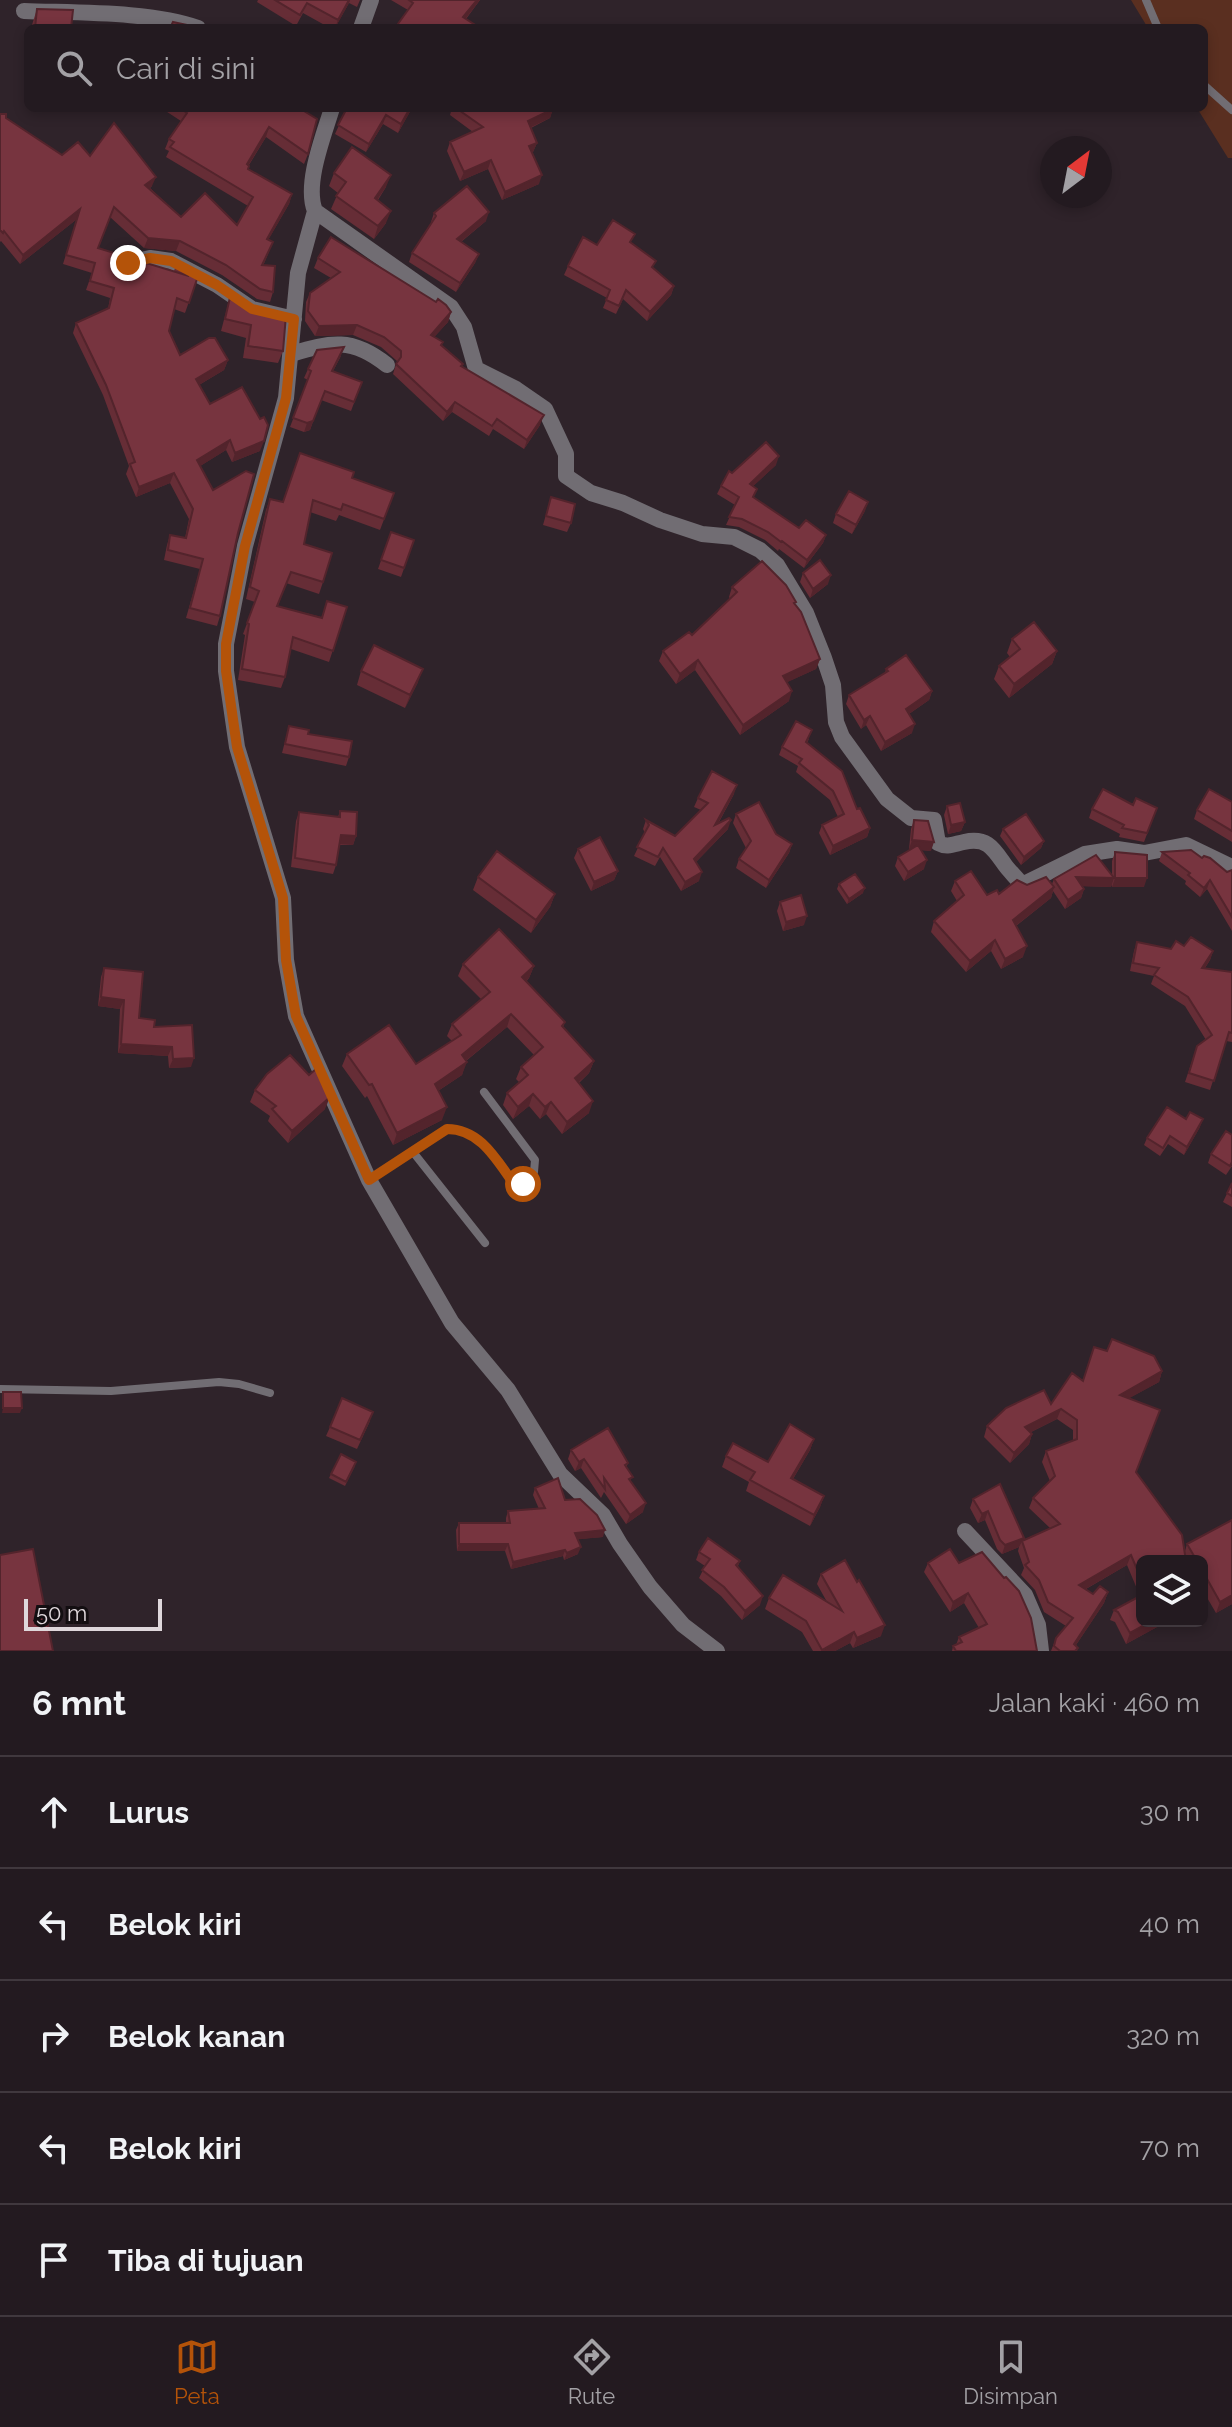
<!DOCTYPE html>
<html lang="id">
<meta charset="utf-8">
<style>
body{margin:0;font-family:Raleway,sans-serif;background:#2f272d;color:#f1f3f6}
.controls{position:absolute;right:24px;bottom:24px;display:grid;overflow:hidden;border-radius:12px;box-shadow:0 4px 12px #0003}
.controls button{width:72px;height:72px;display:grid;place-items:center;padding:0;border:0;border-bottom:2px solid #40383e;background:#231a20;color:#f1f3f6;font:40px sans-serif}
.compass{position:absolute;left:1040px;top:136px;width:72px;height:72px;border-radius:50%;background:#231a20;box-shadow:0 4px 12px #0003;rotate:32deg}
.scale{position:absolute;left:24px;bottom:20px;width:138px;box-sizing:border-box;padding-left:8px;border:4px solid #dfd7db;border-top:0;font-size:22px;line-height:28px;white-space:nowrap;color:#dfd7db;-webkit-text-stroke:6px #130e11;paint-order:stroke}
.stop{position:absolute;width:24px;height:24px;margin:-18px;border:6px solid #b45309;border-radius:50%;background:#fff}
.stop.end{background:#b45309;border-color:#fff;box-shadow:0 2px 8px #0008}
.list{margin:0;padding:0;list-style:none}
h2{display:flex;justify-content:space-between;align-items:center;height:104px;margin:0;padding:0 32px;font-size:34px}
h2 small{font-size:26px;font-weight:400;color:#a3a1a5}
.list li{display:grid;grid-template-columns:52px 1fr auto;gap:24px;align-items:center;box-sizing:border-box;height:112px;padding:0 32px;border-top:2px solid #40383e}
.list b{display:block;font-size:30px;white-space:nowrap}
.list em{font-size:26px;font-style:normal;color:#a3a1a5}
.icon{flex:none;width:44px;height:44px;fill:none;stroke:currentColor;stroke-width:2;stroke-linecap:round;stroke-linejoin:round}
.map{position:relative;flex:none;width:1232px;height:1651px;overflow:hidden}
.search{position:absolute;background:#231a20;box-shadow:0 4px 12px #0003;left:24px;right:24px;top:24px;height:88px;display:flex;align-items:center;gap:20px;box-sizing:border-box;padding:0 28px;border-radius:12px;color:#a3a1a5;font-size:30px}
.sheet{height:664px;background:#231a20}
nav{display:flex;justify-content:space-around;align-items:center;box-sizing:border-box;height:112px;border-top:2px solid #40383e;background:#231a20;font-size:22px;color:#a3a1a5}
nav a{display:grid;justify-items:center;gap:4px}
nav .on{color:#b45309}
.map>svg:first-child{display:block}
.grass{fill:#5a2f20}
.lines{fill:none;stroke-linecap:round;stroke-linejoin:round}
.service{stroke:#716d73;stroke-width:8}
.minor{stroke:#716d73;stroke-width:16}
.wall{fill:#662d36}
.shaded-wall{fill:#53242c}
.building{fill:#77343f;stroke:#53242c;stroke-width:2}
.route{stroke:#b45309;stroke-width:10}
</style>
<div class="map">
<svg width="1232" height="1651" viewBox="0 0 1232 1651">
<rect width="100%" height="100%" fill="#2f232a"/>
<!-- grass -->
<path class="grass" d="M1131,0H1232V158H1228L1197,108H1204V28H1148Z"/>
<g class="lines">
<!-- service -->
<path class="service" d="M1146,0L1158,28
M1204,85L1232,110
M413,1152L485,1243
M369,1180L447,1129C480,1129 496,1159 514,1184H523L534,1172L535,1160L484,1092
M0,1389L111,1391L219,1382L239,1384L270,1393"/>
<!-- minor -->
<path class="minor" d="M24,11C74,13 152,11 198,28
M361,28L371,0
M332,108C324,135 304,184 315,211L298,273L286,398L245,546L226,644V671L237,747L283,898L286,960L296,1016L369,1180L452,1323L508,1390L560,1474L603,1515L620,1544L650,1587L683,1625L717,1651
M315,211L451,307L464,327L476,369L516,389L545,409L566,454V476L591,493L623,503L660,520L702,534L734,537L760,550L777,565L806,613L824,658L833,685L836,722L842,737L887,799L911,818L934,820L938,843C947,848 954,844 964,842C987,837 993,848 1005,865C1010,872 1017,878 1022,885L1085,854L1117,849L1144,853L1186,845L1232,867
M128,263L150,258L171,261L217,285L252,309L294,319
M291,354C331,342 352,337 387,365
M965,1531L1025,1595L1038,1625L1041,1651"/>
</g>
<!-- wall -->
<path class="wall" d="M258,0H360L357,7L349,3L335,28H330L303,13L296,26L257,2Z
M391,0H480L466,19L408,10Z
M37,9L71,28H31Z
M161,108H299L308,154L304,164L266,137L249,165L248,169L292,194L289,204L268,240L273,242L263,266L273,292L270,302L257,299L222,275L176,251L144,248L110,217L98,248L129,264L174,271L176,265L198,276L185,313L174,309L169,331L180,355L228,360L224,370L199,385L210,404L260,451L232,462L226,450L200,466L238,533L220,616L217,626L186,618L200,569L164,560L167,545L170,535L185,538L189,519L170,483L136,497L126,474L129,466L103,395L73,333L76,323L108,309L110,298L86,290L92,273L63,264L77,219L20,264L1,241L0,242V114L62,155L90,156L152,186L150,188L181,217L237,225L248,206L166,157L169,151L165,149L169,139L181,121Z
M347,108H412L398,133L383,124L366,152L335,134Z
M452,108H553L550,118L531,128L537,143L533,152H532L539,184L502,200L488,169L460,181L447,151L450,142L473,132L450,115Z
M334,173L386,187L378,200L386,223L374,239L331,209L338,193L329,186Z
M434,213L486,221L461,242L479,254L475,263L456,292L409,262L412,253L432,223L431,222Z
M632,244L653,268L674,286L671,295L647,321L623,299L616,314L603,308L607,298L564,275L568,266L597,245Z
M318,258L451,312L448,322L434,337L462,367L540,425L524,449L493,429L489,436L452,412L443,421L393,374L397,361L381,347L353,335L315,336L305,321L306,302L310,293L331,278L314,268Z
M231,293L251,306L273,316L283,351L278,363L243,358L246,338L221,331Z
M341,356L333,371L362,382L351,411L321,400L310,430L304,432L290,427L308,380L304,378L308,369Z
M776,465L753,486L754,498L799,528L826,535L823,543L804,568L779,549L778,551L765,540L739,527L726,525L735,505L717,494L721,486L732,473Z
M352,478L394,493L380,530L339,515L336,521L310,512L304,544L323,582L319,594L286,583L278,606L321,617L347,607L329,662L291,649L285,677L281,688L238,680L245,635L243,634L255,602L246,599L266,510L270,499L283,502Z
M551,497L571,523L567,532L543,525Z
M865,511L852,534L833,523L836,514Z
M391,532L414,540L401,577L378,569Z
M803,573L828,584L810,598L800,582Z
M732,587L796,602L795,605L820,659L816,669L787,682L789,701L740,735L695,670L676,684L659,661L663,651L692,635L730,599L729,597Z
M1012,639L1057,651L1052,664L1009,698L994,679L999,666L1010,657L1007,653Z
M886,669L932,691L929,700L909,714L912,733L881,751L866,725L861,729L846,704L849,695L885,673Z
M361,671L418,682L405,708L357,685Z
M289,726L308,734L349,757L346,766L282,753Z
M809,739L807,743L857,809L870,828L867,837L830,855L819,833L822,825L838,817L830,800L796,772L798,766L779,755L782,747Z
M734,794L718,824L728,829L696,862L699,881L681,891L660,857L655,866L634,856L645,833L643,829L646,820L675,836L701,810L694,807L698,798Z
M1232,802V842L1194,819L1197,810Z
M1133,805L1157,808L1144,842L1119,837L1120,834L1089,818L1092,809Z
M947,806L965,822L961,831L948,834L944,815Z
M340,811L356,836L353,845H339L336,865L333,874L291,867L296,821L299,812L338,817Z
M736,814L776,834L792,844L789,853L766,888L736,868L739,859L746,848L733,823Z
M914,820L931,851L921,850L924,869L904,881L895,866L898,857L911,849H909L911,829Z
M1003,829L1044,841L1041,848L1021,865L1000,836Z
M578,849L618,871L614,880L591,891L574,858Z
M1115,852L1144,887H1112V884L1111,887L1082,886L1084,889L1081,898L1065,909L1053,891L1051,898L1016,926L1023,957L1001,969L991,951L966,972L931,932L934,921L957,901L951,891L955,881L987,895L999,894L1027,885L1052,884L1054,879L1112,874V861Z
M1162,852L1202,858L1227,872L1232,870V931L1207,889L1200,897L1185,884L1186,881L1159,861Z
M478,877L555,894L550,907L531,933L473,890Z
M839,884L863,893L847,904L837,889Z
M780,902L804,925L783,931L777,911Z
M1137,942L1171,949L1184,946L1213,951L1210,960L1205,968L1232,972V1042L1226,1041L1210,1090L1185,1082L1197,1046L1206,1040L1185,1006L1151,984L1154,976L1130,971L1134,951Z
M463,964L534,966L529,978L526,982L565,1022L563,1027L594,1061L589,1073L579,1083L589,1113L562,1134L546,1114L540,1119L529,1106L513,1119L503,1105L507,1093L519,1082L516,1079L521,1067L534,1055L507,1027L466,1061L462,1075L438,1091L442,1120L393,1145L367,1096L365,1098L342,1066L347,1054L416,1064L452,1041L447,1036L452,1024L481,999L458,976Z
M104,968L139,1018L154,1027L191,1067L169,1068L168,1056L118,1053L120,1009L98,1006L101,977Z
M309,1075L325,1109L288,1143L268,1121L270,1116L250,1102L255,1090Z
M1200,1127L1184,1155L1168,1144L1160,1156L1144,1145L1147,1138Z
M1211,1154L1232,1166L1226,1175L1208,1163Z
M1232,1183V1207L1223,1202Z
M1112,1339L1154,1356L1162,1371L1159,1382L1129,1398L1160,1410L1136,1472L1182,1535L1185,1551L1187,1544L1232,1520V1604L1216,1613L1202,1589V1561H1142V1621H1159L1157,1627L1126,1644L1115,1622L1110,1620L1114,1610L1140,1596L1127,1565L1086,1589L1093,1594L1100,1586L1108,1592L1104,1603L1076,1645L1078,1648L1077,1651H1051L1056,1638L1066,1626L1044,1612L1035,1590L1021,1575L1024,1568L1018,1551L1019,1547L1002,1554L997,1549L985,1520L978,1523L970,1508L973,1499L1000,1484L1024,1538L1023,1540L1050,1528L1029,1508L1033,1498L1050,1481L1042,1462L1046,1451L1073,1441V1430L1057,1419L1031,1432L1032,1434L1029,1444L1010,1463L984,1437L987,1426L1006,1408L1044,1390L1051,1404L1072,1373L1083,1381L1094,1347L1107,1351Z
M370,1421L357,1449L326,1436L330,1427Z
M814,1439L810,1450L793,1479L824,1496L820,1507L810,1526L746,1491L749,1482L722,1467L726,1456L768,1462Z
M571,1450L628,1463L626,1468L643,1512L626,1524L604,1492L601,1498L581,1468L575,1471L568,1459Z
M355,1466L345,1486L329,1478L331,1474Z
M535,1488L565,1500L603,1537L578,1539V1554L564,1560L563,1556L511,1569L505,1551H457L456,1530L459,1523H506V1518L508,1511L539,1509L533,1495Z
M699,1552L740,1561L738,1566L760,1605L742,1620L721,1596L699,1578L705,1566L696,1560Z
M928,1563H959L1037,1651H952L953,1646L956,1645L959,1637L979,1628L964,1603L950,1612L924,1572Z
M821,1574L881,1636L853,1648L850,1643L835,1651H813L802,1632L765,1609L769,1598L827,1602L817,1584Z"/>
<!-- shaded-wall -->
<path class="shaded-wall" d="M349,0H350L349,3L335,28L338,20Z
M477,0H480L460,26L463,17Z
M410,108H412L398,133L401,124Z
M553,109L550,118L525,130L528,121Z
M386,115L383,124L366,152L369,144Z
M269,127L266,137L243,174L247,164Z
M537,143L533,152L526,155L529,146Z
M491,160L488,169L460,181L464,172Z
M391,175L386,187L370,210L375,198Z
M542,175L539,184L502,200L505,192Z
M156,177L152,186L142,194L145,185Z
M292,194L289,204L263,249L267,239Z
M80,209L77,219L20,264L23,255Z
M391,211L386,223L374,239L378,226Z
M489,212L486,221L453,248L457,239Z
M148,238L180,241L176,251L144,248Z
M479,254L475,263L456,292L460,283Z
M674,286L671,295L647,321L650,312Z
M451,312L448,322L428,344L431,335Z
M357,325L353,335L315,336L319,326Z
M228,360L224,370L192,389L196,379Z
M455,402L452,412L443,421L447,412Z
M544,415L540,425L524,449L527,440Z
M313,421L310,430L304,432L307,423Z
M230,440L226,450L194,470L197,460Z
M264,441L260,451L232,462L235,453Z
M779,456L776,465L747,492L750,484Z
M174,473L170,483L136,497L139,487Z
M868,502L865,511L852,534L856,525Z
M826,535L823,543L804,568L807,560Z
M831,575L828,584L810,598L813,589Z
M1057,651L1052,664L1009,698L1014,684Z
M820,659L816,669L779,686L783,676Z
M698,660L695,670L676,684L680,674Z
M423,669L418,682L405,708L410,695Z
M792,691L789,701L740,735L743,725Z
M932,691L929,700L903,718L906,709Z
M870,716L866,725L861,729L864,720Z
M915,724L912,733L881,751L885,742Z
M737,785L734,794L712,834L715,825Z
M731,820L728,829L690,868L694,859Z
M965,822L961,831L948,834L951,825Z
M870,828L867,837L830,855L833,846Z
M341,835L356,836L353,845L338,844Z
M912,840L934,842L931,851L909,849Z
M1044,841L1041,848L1021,865L1024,857Z
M792,844L789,853L766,888L769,880Z
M927,860L924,869L904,881L908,872Z
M618,871L614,880L591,891L594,882Z
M702,872L699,881L681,891L685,882Z
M1076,877L1114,878L1111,887L1073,886Z
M1115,878H1147L1144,887H1112Z
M1210,880L1207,889L1200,897L1204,888Z
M1054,887L1051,898L1009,931L1013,920Z
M865,888L863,893L847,904L849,899Z
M1084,889L1081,898L1065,909L1068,900Z
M555,894L550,907L531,933L536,920Z
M807,916L804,925L783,931L786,922Z
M995,940L991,951L966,972L970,961Z
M1027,946L1023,957L1001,969L1005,959Z
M1213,951L1210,960L1199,977L1202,968Z
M534,966L529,978L517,990L522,977Z
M101,997L124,1000L120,1009L98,1006Z
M511,1014L507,1027L458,1067L462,1055Z
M121,1044L172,1047L168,1056L118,1053Z
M194,1058L191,1067L169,1068L173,1059Z
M594,1061L589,1073L570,1090L575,1078Z
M467,1062L462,1075L430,1096L435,1084Z
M533,1094L529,1106L513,1119L518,1107Z
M330,1097L325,1109L288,1143L292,1131Z
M593,1101L589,1113L562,1134L567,1122Z
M551,1102L546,1114L540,1119L545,1107Z
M447,1107L442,1120L393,1145L397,1133Z
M1203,1119L1200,1127L1184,1155L1187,1147Z
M1162,1371L1159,1382L1117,1405L1120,1395Z
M3,1408H22L20,1413H2Z
M1061,1409L1057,1419L1021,1437L1025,1427Z
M1032,1434L1029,1444L1010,1463L1014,1453Z
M814,1439L810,1450L787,1489L791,1478Z
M584,1459L581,1468L575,1471L579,1462Z
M824,1496L820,1507L810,1526L814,1515Z
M646,1503L643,1512L626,1524L630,1515Z
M988,1511L985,1520L978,1523L982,1514Z
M605,1530L603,1537L572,1540L575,1533Z
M1024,1538L1019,1547L1002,1554L1005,1545Z
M459,1544H508L505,1551H457Z
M581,1547L578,1554L564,1560L567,1553Z
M565,1550L563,1556L511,1569L513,1562Z
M1131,1555L1127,1565L1075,1595L1079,1585Z
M1108,1592L1104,1603L1072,1651L1074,1644Z
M968,1593L964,1603L950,1612L953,1602Z
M1232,1595V1604L1216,1613L1220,1602Z
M763,1596L760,1605L742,1620L745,1611Z
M1152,1621H1159L1157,1627L1126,1644L1130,1633Z
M885,1625L881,1636L853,1648L857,1638Z
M854,1632L850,1643L835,1651H822Z"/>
<!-- building -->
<path class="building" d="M275,0H349L338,20L307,3L300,15Z
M409,0H477L463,17L480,28H395L413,3Z
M37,9L73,10L71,28H35Z
M173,22L201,28H170Z
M180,108H299L317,119L308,154L269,127L247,164L249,166L248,169L292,194L267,239L273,242L262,265L275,266L273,292L260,289L226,265L180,241L148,238L114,207L98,248L121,255L129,264L143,262L189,276L176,265L198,276L189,303L177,298L169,331L180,355L209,338H215L228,360L196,379L210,404L242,387L260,419L264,417L268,425L264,441L235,453L230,440L197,460L213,490L246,471L254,474L238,533L220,616L190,608L203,559L168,550L170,535L186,538L193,509L174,473L139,487L130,464L135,462L106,385L76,323L109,308L114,288L90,281L95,263L66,255L80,209L23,255L4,231L3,233L0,230V114H6V118L62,155L78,142L90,156L114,123L156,177L145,185L181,217L205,193L237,225L253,197L170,147L174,142L169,139L187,113Z
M347,108H410L401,124L386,115L369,144L338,125Z
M456,108H553V109L528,121L537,143L529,146L542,175L505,192L491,160L464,172L450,142L483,127Z
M352,147L391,175L375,198L391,211L378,226L336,196L346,182L334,173Z
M467,186L489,212L457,239L479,254L460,283L412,253L436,216L434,213Z
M613,220L635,234L630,242L656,261L652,267L674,286L650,312L626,290L619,306L606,300L610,290L568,266L583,237L597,245Z
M331,237L436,302L438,299L446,305L451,312L431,335L443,342L441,345L463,364L461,366L544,415L527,440L497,419L492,426L455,402L447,412L396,364L401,357V351L384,337L357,325L319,326L308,311L310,293L340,272L318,258Z
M231,293L251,306L273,312V316L278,313L286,315L283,351L248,346L251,325L225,319Z
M344,347L332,371L362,382L354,402L325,391L313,421L307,423L293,418L311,371L308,369L317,350Z
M766,442L779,456L750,484L757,489L753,497L799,528L806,520L826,535L807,560L782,541L781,542L768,532L742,519L729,517L739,497L721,486L729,471L732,473Z
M300,453L354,472L352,478L394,493L384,519L343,504L341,510L313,500L304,544L332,553L323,582L291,572L277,606L322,618L327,601L347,607L333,651L293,637L285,677L242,669L249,624L247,623L259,591L250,587L270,499L283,502Z
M849,491L868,502L856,525L836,514Z
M551,497L575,504L571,523L546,516Z
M391,532L414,540L404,568L381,560Z
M820,560L831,575L813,589L803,573Z
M762,561L786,585L796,602L794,603L801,612L820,659L783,676L792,691L743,725L698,660L680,674L663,651L689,632L692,635L737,592L732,587Z
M1034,622L1057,651L1014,684L999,666L1020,649L1012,639Z
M374,645L423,669L410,695L361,671Z
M906,655L932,691L906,709L915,724L885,742L870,716L864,720L849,695L888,671L886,669Z
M796,721L812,730L806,742L842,771L857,809L860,808L870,828L833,846L822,825L844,814L833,791L799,763L802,759L782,747Z
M289,726L309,730L308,734L352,741L349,757L285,744Z
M712,771L737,785L715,825L729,818L731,820L694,859L702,872L685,882L663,848L658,857L637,847L649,825L646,820L675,836L708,803L698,798Z
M1103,789L1133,805L1136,798L1157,808L1147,833L1122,828L1124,825L1092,809Z
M1209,789L1232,802V831L1197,810Z
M759,802L776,834L792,844L769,880L739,859L751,841L736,814Z
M960,803L965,822L951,825L947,806Z
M340,811L357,812L356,836L341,835L336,865L295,858L299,812L340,817Z
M1026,814L1044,841L1024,857L1003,829Z
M914,820L928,821L934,842L912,840Z
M600,837L618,871L594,882L578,849Z
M918,845L927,860L908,872L898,857Z
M1191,850L1202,858L1204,856L1210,858L1227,872L1232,870V917L1210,880L1204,888L1188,875L1190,873L1162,852Z
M497,851L555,894L536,920L478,877Z
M1115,852L1147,855V878H1115Z
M1096,855L1114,878L1076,877L1084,889L1068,900L1054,879Z
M971,871L987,895L997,890L999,894L1017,880L1027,885L1046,877L1054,887L1013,920L1027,946L1005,959L995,940L970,961L934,921L964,895L955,881Z
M855,874L865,888L849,899L839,884Z
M801,895L807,916L786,922L780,902Z
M499,929L534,966L522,977L565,1022L562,1026L594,1061L575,1078L593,1101L567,1122L551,1102L545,1107L533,1094L518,1107L507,1093L528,1075L521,1067L543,1047L511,1014L462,1055L467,1062L435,1084L447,1107L397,1133L372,1084L369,1085L347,1054L389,1025L416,1064L461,1035L452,1024L490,992L463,964Z
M1191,937L1213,951L1202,968L1232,972V1033L1229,1032L1214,1081L1189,1073L1197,1046L1212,1035L1188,997L1154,975L1159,968L1133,963L1137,942L1171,949L1176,941L1184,946Z
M104,968L143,972L139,1018L155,1020L154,1027L192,1025L194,1058L173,1059L172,1047L121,1044L124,1000L101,997Z
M290,1055L309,1075L316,1069L330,1097L292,1131L272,1109L276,1106L255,1090L267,1074Z
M1167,1107L1186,1119L1190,1112L1203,1119L1187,1147L1170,1136L1163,1148L1147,1138Z
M1226,1131L1232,1135V1162L1230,1166L1211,1154Z
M1232,1183V1196L1227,1193Z
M1112,1339L1154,1356L1162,1371L1120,1395L1160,1410L1136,1472L1182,1535L1186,1561H1142V1581L1131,1555L1079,1585L1093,1594L1100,1586L1108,1592L1074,1644L1078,1648L1075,1651H1060L1054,1646L1056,1638L1073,1618L1048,1602L1039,1580L1025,1565L1029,1562L1022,1541L1060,1524L1033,1498L1055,1476L1046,1451L1077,1439V1420L1061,1409L1025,1427L1032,1434L1014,1453L987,1426L1006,1408L1044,1390L1051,1404L1072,1373L1083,1381L1094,1347L1107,1351Z
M3,1392H21L22,1408H3Z
M342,1398L373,1412L360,1440L330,1427Z
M790,1424L814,1439L791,1478L824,1496L814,1515L750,1480L755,1472L726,1456L733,1443L768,1462Z
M608,1428L628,1463L625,1465L633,1477L629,1479L646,1503L630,1515L604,1478L605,1489L584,1459L579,1462L571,1450Z
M341,1454L356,1462L346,1482L331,1474Z
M558,1478L565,1500L580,1499L597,1515L605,1530L575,1533L581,1547L567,1553L565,1550L513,1562L508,1544H459V1523H510L508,1511L545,1508L535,1488Z
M1000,1484L1024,1538L1005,1545L1000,1540L988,1511L982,1514L973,1499Z
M1232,1520V1595L1220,1602L1202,1570V1561H1197L1187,1544Z
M708,1538L740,1561L736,1565L763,1596L745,1611L724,1587L702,1570L710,1559L699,1552Z
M33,1549L53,1651H0V1555Z
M950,1549L959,1563L982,1552L1004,1578L1006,1577L1019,1591L1031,1618L1037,1651H956L953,1646L962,1642L959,1637L987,1624L968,1593L953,1602L928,1563Z
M845,1560L857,1582L859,1580L885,1625L857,1638L854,1632L822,1650L806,1621L769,1598L783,1575L842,1611L821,1574Z
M1142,1595V1621H1152L1130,1633L1118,1612L1114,1610Z"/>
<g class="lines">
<!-- route -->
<path class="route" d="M128,263L150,258L171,261L217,285L252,309L294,319L286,398L245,546L226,644V671L237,747L283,898L286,960L296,1016L369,1180L447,1129C480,1129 496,1159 514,1184H523"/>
</g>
</svg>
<div class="controls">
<button><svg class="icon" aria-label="layers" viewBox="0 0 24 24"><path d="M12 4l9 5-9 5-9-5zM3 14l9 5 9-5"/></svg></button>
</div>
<svg class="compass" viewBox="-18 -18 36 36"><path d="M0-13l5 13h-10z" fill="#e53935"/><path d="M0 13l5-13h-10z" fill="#a3a1a5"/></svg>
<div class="scale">50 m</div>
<div class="stop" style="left:523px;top:1184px"></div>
<div class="stop end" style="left:128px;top:263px"></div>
<div class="search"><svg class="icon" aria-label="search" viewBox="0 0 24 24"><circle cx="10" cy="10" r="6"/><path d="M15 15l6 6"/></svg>Cari di sini</div>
</div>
<section class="sheet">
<h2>6 mnt<small>Jalan kaki · 460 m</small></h2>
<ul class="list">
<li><svg class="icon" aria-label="ahead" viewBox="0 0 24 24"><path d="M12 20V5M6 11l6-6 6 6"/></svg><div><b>Lurus</b></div><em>30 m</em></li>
<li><svg class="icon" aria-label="left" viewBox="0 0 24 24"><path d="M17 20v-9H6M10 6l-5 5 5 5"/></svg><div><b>Belok kiri</b></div><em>40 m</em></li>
<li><svg class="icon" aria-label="right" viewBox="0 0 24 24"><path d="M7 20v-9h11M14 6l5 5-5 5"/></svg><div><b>Belok kanan</b></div><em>320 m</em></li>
<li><svg class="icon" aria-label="left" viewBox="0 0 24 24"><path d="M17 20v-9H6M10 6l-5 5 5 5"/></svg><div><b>Belok kiri</b></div><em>70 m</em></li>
<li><svg class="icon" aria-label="arrive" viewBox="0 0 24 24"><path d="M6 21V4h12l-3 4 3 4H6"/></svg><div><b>Tiba di tujuan</b></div></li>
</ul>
</section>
<nav>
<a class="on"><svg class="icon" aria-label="map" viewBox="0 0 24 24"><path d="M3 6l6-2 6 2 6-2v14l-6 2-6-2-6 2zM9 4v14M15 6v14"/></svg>Peta</a>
<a><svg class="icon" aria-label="directions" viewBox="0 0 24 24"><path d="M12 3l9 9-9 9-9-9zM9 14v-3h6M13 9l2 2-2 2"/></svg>Rute</a>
<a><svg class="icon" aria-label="saved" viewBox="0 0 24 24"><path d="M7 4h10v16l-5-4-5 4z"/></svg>Disimpan</a>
</nav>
